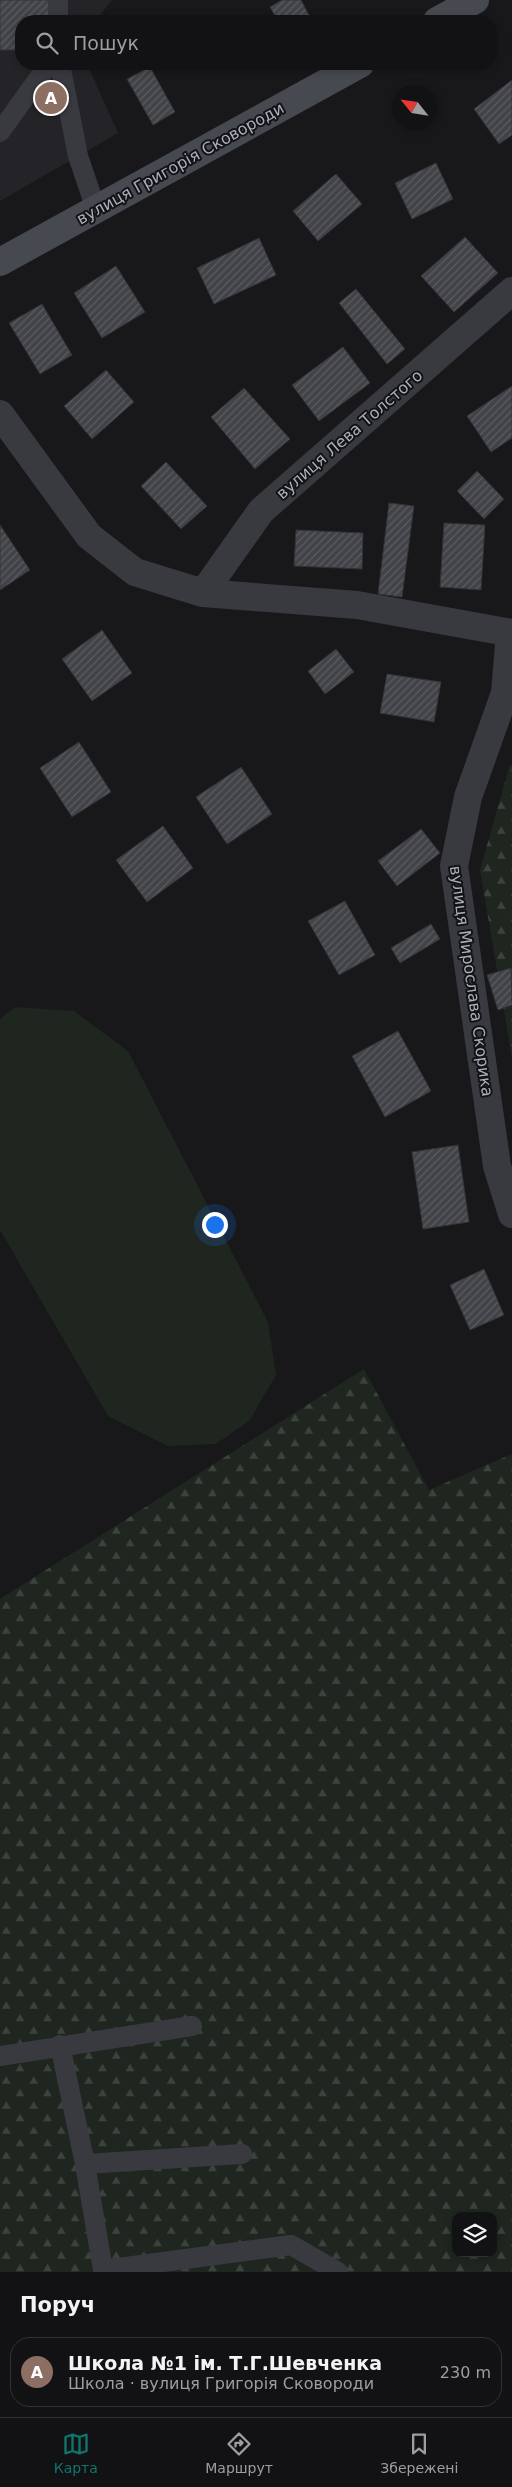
<!DOCTYPE html>
<html lang="uk">
<meta charset="utf-8">
<style>
body{margin:0;font-family:"DejaVu Sans",sans-serif;background:#1b1b1d;color:#f1f3f6}
.controls{position:absolute;right:15px;bottom:15px;display:grid;overflow:hidden;border-radius:10px;box-shadow:0 2px 8px #0003}
.controls button{width:45px;height:45px;display:grid;place-items:center;padding:0;border:0;border-bottom:1px solid #313234;background:#121214;color:#f1f3f6;font:25px sans-serif}
.compass{position:absolute;left:392px;top:85px;width:45px;height:45px;border-radius:50%;background:#121214;box-shadow:0 2px 8px #0003;rotate:300deg}
.you{position:absolute;left:214px;top:1224px;width:18px;height:18px;margin:-12px;border:4px solid #fff;border-radius:50%;background:#1a73e8;box-shadow:0 0 0 8px #1a73e833}
.badge{display:grid;place-items:center;width:32px;height:32px;border-radius:50%;background:#0f766e;color:#fff;font-size:16px;font-weight:700}
.pin{position:absolute;translate:-50% -50%;border:2px solid #fff;box-shadow:0 1px 5px #0006}
.list{margin:0;padding:0;list-style:none}
h2{display:flex;justify-content:space-between;align-items:center;height:65px;margin:0;padding:0 20px;font-size:21px}
h2 small{font-size:16px;font-weight:400;color:#9c9ea0}
.list li{display:grid;grid-template-columns:32px 1fr auto;gap:15px;align-items:center;box-sizing:border-box;height:70px;margin:0 10px 10px;padding:0 10px;border:1px solid #313234;border-radius:20px}
.list b{display:block;font-size:19px;white-space:nowrap}
.list p{margin:0;font-size:16px;white-space:nowrap;color:#9c9ea0}
.list em{font-size:16px;font-style:normal;color:#9c9ea0}
.icon{flex:none;width:28px;height:28px;fill:none;stroke:currentColor;stroke-width:2;stroke-linecap:round;stroke-linejoin:round}
.map{position:relative;flex:none;width:512px;height:2272px;overflow:hidden}
.search{position:absolute;background:#121214;box-shadow:0 2px 8px #0003;left:15px;right:15px;top:15px;height:55px;display:flex;align-items:center;gap:12px;box-sizing:border-box;padding:0 18px;border-radius:20px;color:#9c9ea0;font-size:19px}
.sheet{height:145px;background:#121214}
nav{display:flex;justify-content:space-around;align-items:center;box-sizing:border-box;height:70px;border-top:1px solid #313234;background:#121214;font-size:14px;color:#9c9ea0}
nav a{display:grid;justify-items:center;gap:2px}
nav .on{color:#0f766e}
.map>svg:first-child{display:block}
.built{fill:#242428}
.forest{fill:url(#forest-firs);fill-rule:evenodd}
.pitch{fill:#1e261f}
.building{fill:url(#building-hatch);stroke:#323237}
.lines{fill:none;stroke-linecap:round;stroke-linejoin:round}
.lane{stroke:#393a40;stroke-width:20}
.street{stroke:#393a40;stroke-width:28}
.secondary{stroke:#474950;stroke-width:28}
.labels{text-anchor:middle;stroke-width:4;stroke-linejoin:round;paint-order:stroke}
.street-label{font-size:16px;fill:#aaafbb;stroke:#131316}
</style>
<div class="map">
<svg width="512" height="2272" viewBox="0 0 512 2272">
<defs>
<pattern id="forest-firs" width="22" height="20" patternUnits="userSpaceOnUse" patternTransform="scale(1.25)"><rect width="22" height="20" fill="#1e261f"/><path d="M5 1l3.5 6h-7zM16 11l3.5 6h-7z" fill="#3c433e"/></pattern>
<pattern id="building-hatch" width="6" height="6" patternUnits="userSpaceOnUse" patternTransform="scale(1.25)"><rect width="6" height="6" fill="#424348"/><path d="M-1 1l2-2M0 6l6-6M5 7l2-2" fill="none" stroke="#5b5c60"/></pattern>
</defs>
<rect width="100%" height="100%" fill="#18181b"/>
<!-- built -->
<path class="built" d="M0,0H112L95,21H21V64H87L118,133L0,201Z"/>
<!-- forest -->
<path class="forest" d="M510,764L512,767V1058L480,870Z
M364,1369L429,1490L512,1454V2272H0V1599ZM456,2216H493V2253H456Z"/>
<!-- pitch -->
<path class="pitch" d="M15,1007L74,1011L128,1051L268,1322L276,1375L250,1420L216,1444L168,1446L108,1416L0,1230V1019Z"/>
<!-- building -->
<path class="building" d="M0,0H53V21H21V50H0Z
M282,0H301L312,21H278L270,7Z
M150,67L175,112L153,125L127,79Z
M512,80V135L499,144L474,109Z
M436,163L453,199L412,219L395,183Z
M336,174L362,204L318,241L293,211Z
M465,237L498,273L454,312L421,276Z
M259,238L276,275L214,304L197,268Z
M116,266L145,312L102,338L74,293Z
M356,289L405,349L387,364L339,303Z
M42,304L72,355L40,374L9,323Z
M343,347L370,383L319,421L292,385Z
M106,370L134,402L92,439L64,406Z
M512,386V438L491,452L467,416Z
M244,388L290,439L255,469L211,417Z
M166,462L207,506L181,529L141,486Z
M477,471L504,499L484,519L457,491Z
M389,503L414,506L402,597L378,594Z
M444,523L485,525L481,590L440,587Z
M0,525L30,570L0,590Z
M296,530L363,533L362,569L294,566Z
M102,630L132,673L92,701L62,659Z
M336,649L354,672L325,694L308,671Z
M387,674L441,682L434,722L380,713Z
M79,742L111,792L72,817L40,768Z
M241,767L272,814L227,844L196,797Z
M163,826L193,868L147,902L116,860Z
M421,829L440,853L397,886L378,861Z
M345,901L375,955L339,975L308,921Z
M431,924L440,939L400,963L391,948Z
M511,968L512,1005L498,1010L487,975Z
M398,1031L431,1091L385,1117L352,1056Z
M458,1145L469,1222L423,1229L412,1152Z
M484,1269L504,1315L470,1330L450,1285Z"/>
<g class="lines">
<!-- lane -->
<path class="lane" d="M58,21V0
M60,64L78,156L96,209
M0,132L49,64
M60,2045L85,2164L103,2270L291,2245L338,2272
M0,2056L192,2026
M85,2164L242,2154"/>
<!-- street -->
<path class="street" d="M0,414L89,536L135,572L203,593L357,605L512,633
M203,593L261,511L512,291
M510,633L505,693L468,797L454,866L497,1166L512,1214"/>
<!-- secondary -->
<path class="secondary" d="M437,21L475,0
M0,262L360,64"/>
</g>
<g class="labels">
<!-- street labels -->
<g class="street-label">
<text transform="translate(180 163) rotate(-29)" y="6">вулиця Григорія Сковороди</text>
<text transform="translate(349 434) rotate(-41)" y="6">вулиця Лева Толстого</text>
<text transform="translate(472 981) rotate(82)" y="6">вулиця Мирослава Скорика</text>
</g>
</g>
</svg>
<div class="controls">
<button><svg class="icon" aria-label="layers" viewBox="0 0 24 24"><path d="M12 4l9 5-9 5-9-5zM3 14l9 5 9-5"/></svg></button>
</div>
<svg class="compass" viewBox="-18 -18 36 36"><path d="M0-13l5 13h-10z" fill="#e53935"/><path d="M0 13l5-13h-10z" fill="#9c9ea0"/></svg>
<div class="you"></div>
<div class="pin badge" style="left:51px;top:98px;background:#8d6e63">A</div>
<div class="search"><svg class="icon" aria-label="search" viewBox="0 0 24 24"><circle cx="10" cy="10" r="6"/><path d="M15 15l6 6"/></svg>Пошук</div>
</div>
<section class="sheet">
<h2>Поруч<small></small></h2>
<ul class="list">
<li><span class="badge" style="background:#8d6e63">A</span><div><b>Школа №1 ім. Т.Г.Шевченка</b><p>Школа · вулиця Григорія Сковороди</p></div><em>230 m</em></li>
</ul>
</section>
<nav>
<a class="on"><svg class="icon" aria-label="map" viewBox="0 0 24 24"><path d="M3 6l6-2 6 2 6-2v14l-6 2-6-2-6 2zM9 4v14M15 6v14"/></svg>Карта</a>
<a><svg class="icon" aria-label="directions" viewBox="0 0 24 24"><path d="M12 3l9 9-9 9-9-9zM9 14v-3h6M13 9l2 2-2 2"/></svg>Маршрут</a>
<a><svg class="icon" aria-label="saved" viewBox="0 0 24 24"><path d="M7 4h10v16l-5-4-5 4z"/></svg>Збережені</a>
</nav>
